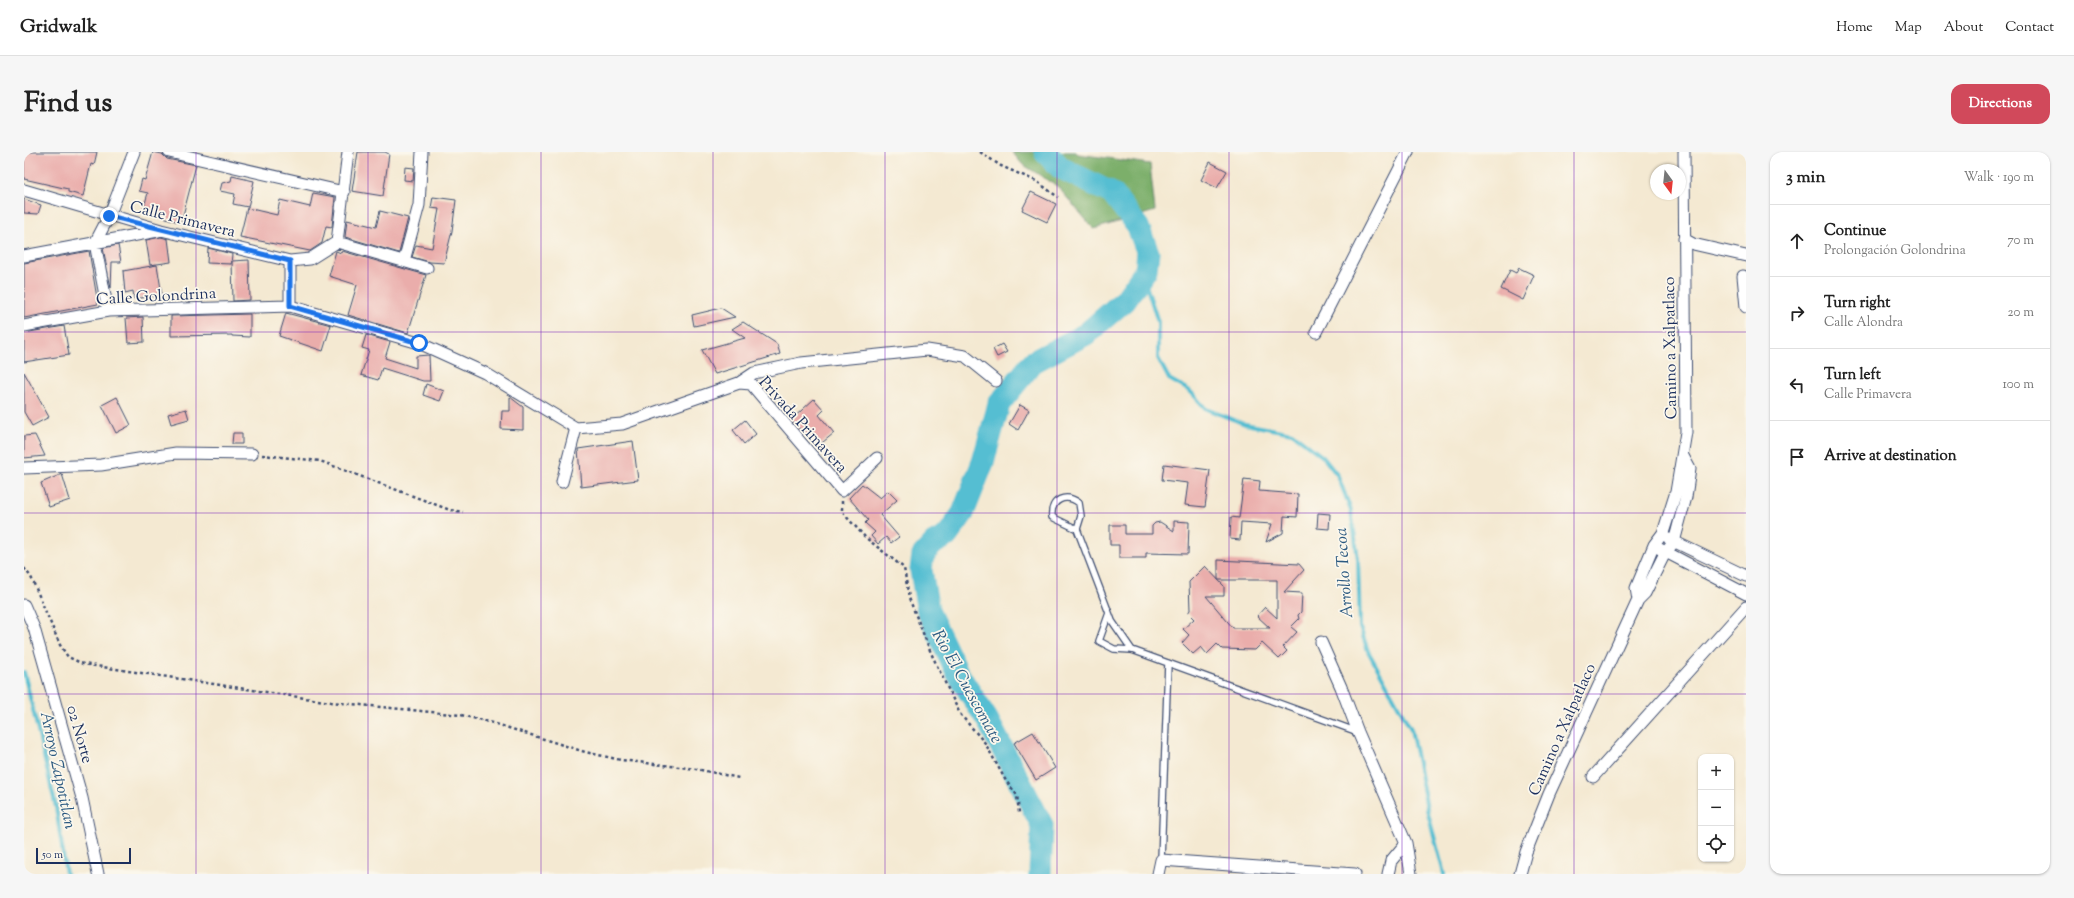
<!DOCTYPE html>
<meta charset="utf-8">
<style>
body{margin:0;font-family:"Sorts Mill Goudy",serif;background:#f6f6f6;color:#222}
.controls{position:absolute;right:12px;bottom:12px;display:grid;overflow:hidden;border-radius:8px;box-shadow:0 1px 3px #0004}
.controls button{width:36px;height:36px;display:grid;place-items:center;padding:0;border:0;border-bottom:1px solid #e0e0e0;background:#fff;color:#222;font:20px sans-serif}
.compass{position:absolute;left:1626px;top:12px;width:36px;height:36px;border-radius:50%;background:#fff;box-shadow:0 1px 3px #0004;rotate:165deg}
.scale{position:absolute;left:12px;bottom:10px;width:95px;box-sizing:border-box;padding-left:4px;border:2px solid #1b2f5e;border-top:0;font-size:11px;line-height:14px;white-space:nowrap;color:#1b2f5e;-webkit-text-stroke:3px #fbf7ec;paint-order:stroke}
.stop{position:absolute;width:12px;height:12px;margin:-9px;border:3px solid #1a73e8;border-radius:50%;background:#fff}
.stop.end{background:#1a73e8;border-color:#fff;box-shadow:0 1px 4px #0008}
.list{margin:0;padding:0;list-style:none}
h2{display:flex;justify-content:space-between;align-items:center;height:52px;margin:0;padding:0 16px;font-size:17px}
h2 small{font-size:13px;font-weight:400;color:#767676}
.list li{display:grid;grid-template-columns:26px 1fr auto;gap:12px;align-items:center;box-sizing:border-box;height:72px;padding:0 16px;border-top:1px solid #e0e0e0}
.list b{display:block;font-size:15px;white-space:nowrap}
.list p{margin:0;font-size:13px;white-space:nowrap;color:#767676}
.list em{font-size:13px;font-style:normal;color:#767676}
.icon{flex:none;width:22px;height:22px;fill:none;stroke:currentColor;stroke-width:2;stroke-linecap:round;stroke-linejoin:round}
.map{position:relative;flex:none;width:1722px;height:722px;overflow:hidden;border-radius:12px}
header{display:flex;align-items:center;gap:24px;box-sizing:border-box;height:56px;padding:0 20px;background:#fff;border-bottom:1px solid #e0e0e0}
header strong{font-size:19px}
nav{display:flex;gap:22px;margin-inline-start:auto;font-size:14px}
.intro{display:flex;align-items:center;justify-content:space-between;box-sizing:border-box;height:96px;padding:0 24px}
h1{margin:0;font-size:28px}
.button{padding:10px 18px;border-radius:12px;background:#d1495b;color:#fff;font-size:14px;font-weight:700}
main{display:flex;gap:24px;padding:0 24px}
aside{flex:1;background:#fff;border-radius:12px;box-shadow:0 1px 3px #0004}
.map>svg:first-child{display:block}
.forest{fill:#7caf6a;stroke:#4c6f64}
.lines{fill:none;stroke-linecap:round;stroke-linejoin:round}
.stream{stroke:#55bed2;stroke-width:4}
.river{stroke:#55bed2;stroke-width:23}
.building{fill:#eaadab}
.lane-casing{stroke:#3c4b6f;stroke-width:8}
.street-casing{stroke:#3c4b6f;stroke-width:13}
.path{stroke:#3c4b6f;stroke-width:2.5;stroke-dasharray:3 3;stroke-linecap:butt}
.lane{stroke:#fff;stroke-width:5.5}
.street{stroke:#fff;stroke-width:11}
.route{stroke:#1a73e8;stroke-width:5}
.grid{fill:none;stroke:#7b2cbf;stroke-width:1;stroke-opacity:0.55}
.labels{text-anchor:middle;stroke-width:3.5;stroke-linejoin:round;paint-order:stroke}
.street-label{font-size:16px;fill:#1b2f5e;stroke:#fbf7ec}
.water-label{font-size:17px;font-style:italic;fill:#2c5a81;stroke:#fbf7ec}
</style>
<header>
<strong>Gridwalk</strong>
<nav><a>Home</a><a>Map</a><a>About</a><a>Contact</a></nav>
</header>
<div class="intro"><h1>Find us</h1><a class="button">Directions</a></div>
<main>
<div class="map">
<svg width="1722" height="722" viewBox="0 0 1722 722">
<rect width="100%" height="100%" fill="#fbf7ec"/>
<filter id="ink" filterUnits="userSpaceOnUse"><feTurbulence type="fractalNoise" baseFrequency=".025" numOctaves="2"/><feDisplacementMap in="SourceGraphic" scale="8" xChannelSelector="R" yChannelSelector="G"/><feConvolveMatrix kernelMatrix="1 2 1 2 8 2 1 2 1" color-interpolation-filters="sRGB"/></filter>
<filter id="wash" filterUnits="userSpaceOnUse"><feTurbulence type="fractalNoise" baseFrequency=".012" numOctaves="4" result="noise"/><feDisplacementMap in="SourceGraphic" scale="16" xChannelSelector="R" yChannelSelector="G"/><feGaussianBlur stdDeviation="0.9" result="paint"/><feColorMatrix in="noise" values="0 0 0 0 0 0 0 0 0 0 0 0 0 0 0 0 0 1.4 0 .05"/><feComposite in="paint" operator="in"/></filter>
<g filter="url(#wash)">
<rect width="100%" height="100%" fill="#f4e9d2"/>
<!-- forest -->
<path class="forest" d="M988,0H1052L1054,2L1126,12L1131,59L1070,77L1033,34L998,12Z"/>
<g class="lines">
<!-- stream -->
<path class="stream" d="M1122,118V133L1134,170V206L1145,227L1166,239L1182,257L1221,272L1268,281L1299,305L1314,324L1327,359L1334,407L1336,475L1344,499L1387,577L1404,661L1420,722
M0,520L32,655L42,722"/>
<!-- river -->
<path class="river" d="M1016,722L1018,673L964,569L934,522L904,459L897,418L899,403L910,391L923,384L939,361L959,310L975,252L1009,210L1062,182L1101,148L1122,118L1124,101L1114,75L1089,42L1037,16L1021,0"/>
</g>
<g id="blocks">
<!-- building -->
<path class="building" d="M0,0H73L70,13L67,12L59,44L44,40V37L0,27Z
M129,0L138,2L143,7L172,13L157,71L119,58L124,41L115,39L118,27L121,28Z
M334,0H361L365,2L359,44L328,39Z
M1186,10L1203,19L1193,36L1177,28Z
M381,15L390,16L389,29L380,28Z
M208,24L230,29L224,55L209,52L211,42L196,39L198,31L207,29Z
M1007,40L1032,52L1023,70L998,58Z
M289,41L311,45L308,75L302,74L298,91L286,99L216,85L223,56L253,63L256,48L286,55Z
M409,45L432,48L428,79L420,111L406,110L388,105L392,93L408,96L415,57L407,56Z
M0,47L17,53L14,62L0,61Z
M356,59L384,66L375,101L321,85L323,68L352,75Z
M137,85L144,87L147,110L126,113L122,88Z
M94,93L97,110H88L87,136L79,96Z
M184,96L208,102L207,112L183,111Z
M65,99L74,152L0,166V111Z
M312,99L317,101L318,99L402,123L384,181L324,163L333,133L305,124Z
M225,108L226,148L209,149L208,109Z
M133,113L138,143L110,147L109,139L101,141L99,119Z
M1495,116L1510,123L1499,148L1477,137L1486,118L1492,121Z
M697,156L711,165L670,174L668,163Z
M262,161L307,173L299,199L255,184Z
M226,162V185L208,184V183L147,184V164Z
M119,165L120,190L104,191L102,166Z
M719,170L753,192L756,202L691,222L678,198L721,186L708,177Z
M40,174L45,203L0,210V181Z
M342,183L366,190L361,206L392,216V204L405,203L406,229H399L358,216L354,228L337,223L345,198L338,196Z
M978,192L983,200L973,205L969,197Z
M0,220L25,265L8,274L0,260Z
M402,232L420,239L416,249L399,243Z
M93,245L107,273L92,281L78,253Z
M486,245L499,255V278L477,277L478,259H486Z
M790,247L800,258L795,263L810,281L793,295L767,268Z
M996,253L1005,258L994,278L985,272Z
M162,257L165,267L147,272L144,262Z
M721,268L732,282L720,292L709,278Z
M209,281H218V292H208Z
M11,283L21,304L0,306V284Z
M609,289L614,328L557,335L554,297Z
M1140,312L1186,318L1181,355L1161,353L1164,331L1138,328Z
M38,322L46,348L25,355L17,331Z
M1220,327L1236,329L1235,339L1274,342L1273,365L1260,364L1259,381L1242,390L1248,372L1217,370L1216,388L1206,387L1207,365L1215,366Z
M838,332L856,346L864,339L873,348L856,363L875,385L867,391L862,385L854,392L847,384L851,380L841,371L844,368L825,346Z
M1294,361L1306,362L1305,377L1293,376Z
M1150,369L1165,370L1164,402L1122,401V406H1095V393H1086V373H1101V382H1128V374L1131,371L1136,370L1150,379Z
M1194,408L1275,412L1280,418L1260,440L1278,441L1277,460L1274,463L1275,467L1267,475L1273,480L1259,495L1263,499L1255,507L1238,491L1231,498L1198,497L1193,492L1183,502L1177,495L1169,502L1158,491L1165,483L1159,477L1170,467L1164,461L1166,458L1165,430L1181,414L1200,434V444H1182L1209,476H1246L1233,464L1241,455L1253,466V428H1194Z
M1009,580L1031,616L1012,628L990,591Z"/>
</g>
</g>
<g filter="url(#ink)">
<use href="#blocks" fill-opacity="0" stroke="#3c4b6f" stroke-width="1"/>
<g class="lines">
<!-- lane casing -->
<g class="lane-casing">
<path id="lane" d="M1053,377L1028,365C1026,347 1042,341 1055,351L1057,364L1053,377L1085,461L1075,489L1090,497L1108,498L1334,580
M1085,461L1088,469L1108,498
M1137,708L1144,511"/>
</g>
<!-- street casing -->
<g class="street-casing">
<path id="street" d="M145,0L320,40
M0,38L137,78L266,109L286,107L313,90
M1660,87L1669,92L1722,104
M313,90L403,116
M313,90L324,0
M0,104L134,79
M380,109L395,53L398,0
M1719,124L1722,155
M266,154V109
M84,159L71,91L85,64L110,0
M0,174L84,159L266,154L395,191L461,221L552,276L598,272L715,231L730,221L777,211L903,198L941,204L972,229
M1292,180L1384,0
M715,231L727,232L818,339L853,306
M0,316L77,313L152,301L228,302
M538,330L552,276
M1645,387L1722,424
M1636,397L1722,442
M1614,448L1612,436L1630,393L1639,381L1652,340L1662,280L1660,0
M0,453L10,476L58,646L74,722
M1297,490L1317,535L1334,580L1382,691L1387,722
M1569,625L1722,455
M1134,722L1137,708L1331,722
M1364,722L1367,709L1382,691
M1496,722L1502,700L1525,642L1614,448L1621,441L1641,401L1650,390L1662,345L1666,317L1659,304"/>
</g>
<!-- path -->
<path class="path" d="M956,0L977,14L1012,29L1034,45
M238,303L296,309L426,358L439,360
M818,349V360L842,386L880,416L885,446L907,501L936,562L961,591L982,629L993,643L995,661
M0,416L7,425L36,493L44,505L59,512L307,550L437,563L469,571L561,600L597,608L672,617L715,626"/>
<!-- lane -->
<use href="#lane" class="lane"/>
<!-- street -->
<use href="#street" class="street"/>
</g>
</g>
<g class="lines" filter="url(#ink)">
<!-- route -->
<path class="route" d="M85,64L266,109V154L395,191"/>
</g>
<!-- grid -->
<path class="grid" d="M172,0V722M344,0V722M517,0V722M689,0V722M861,0V722M1033,0V722M1205,0V722M1378,0V722M1550,0V722M0,180H1722M0,361H1722M0,542H1722"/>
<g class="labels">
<!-- street labels -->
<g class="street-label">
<text transform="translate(159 66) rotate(14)" y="6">Calle Primavera</text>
<text transform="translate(132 143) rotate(-3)" y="6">Calle Golondrina</text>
<text transform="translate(1645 196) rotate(-91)" y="6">Camino a Xalpatlaco</text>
<text transform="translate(780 272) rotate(48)" y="6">Privada Primavera</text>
<text transform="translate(1537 577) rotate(-66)" y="6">Camino a Xalpatlaco</text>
<text transform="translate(57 582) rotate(74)" y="6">02 Norte</text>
</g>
<!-- water labels -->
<g class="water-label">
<text transform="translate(1319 421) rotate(-94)" y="6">Arrollo Tecoa</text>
<text transform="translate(944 534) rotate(61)" y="6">Rio El Cuescomate</text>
<text transform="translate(35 618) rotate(78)" y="6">Arroyo Zapotitlan</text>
</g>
</g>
</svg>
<div class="controls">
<button>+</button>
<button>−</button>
<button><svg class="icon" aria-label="locate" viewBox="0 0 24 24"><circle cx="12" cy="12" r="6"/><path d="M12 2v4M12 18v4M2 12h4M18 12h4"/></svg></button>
</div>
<svg class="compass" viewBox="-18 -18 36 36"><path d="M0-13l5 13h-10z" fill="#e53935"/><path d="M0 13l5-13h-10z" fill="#767676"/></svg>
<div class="scale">50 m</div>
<div class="stop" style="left:395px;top:191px"></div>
<div class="stop end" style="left:85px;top:64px"></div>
</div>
<aside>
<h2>3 min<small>Walk · 190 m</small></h2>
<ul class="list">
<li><svg class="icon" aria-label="ahead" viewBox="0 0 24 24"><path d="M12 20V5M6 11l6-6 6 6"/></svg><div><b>Continue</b><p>Prolongación Golondrina</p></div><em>70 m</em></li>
<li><svg class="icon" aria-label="right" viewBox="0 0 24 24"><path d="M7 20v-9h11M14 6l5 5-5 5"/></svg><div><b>Turn right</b><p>Calle Alondra</p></div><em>20 m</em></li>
<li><svg class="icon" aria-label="left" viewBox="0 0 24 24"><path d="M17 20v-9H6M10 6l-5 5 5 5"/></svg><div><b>Turn left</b><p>Calle Primavera</p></div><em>100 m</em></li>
<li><svg class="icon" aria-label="arrive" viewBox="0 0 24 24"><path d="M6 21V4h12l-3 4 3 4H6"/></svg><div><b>Arrive at destination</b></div></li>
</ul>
</aside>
</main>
